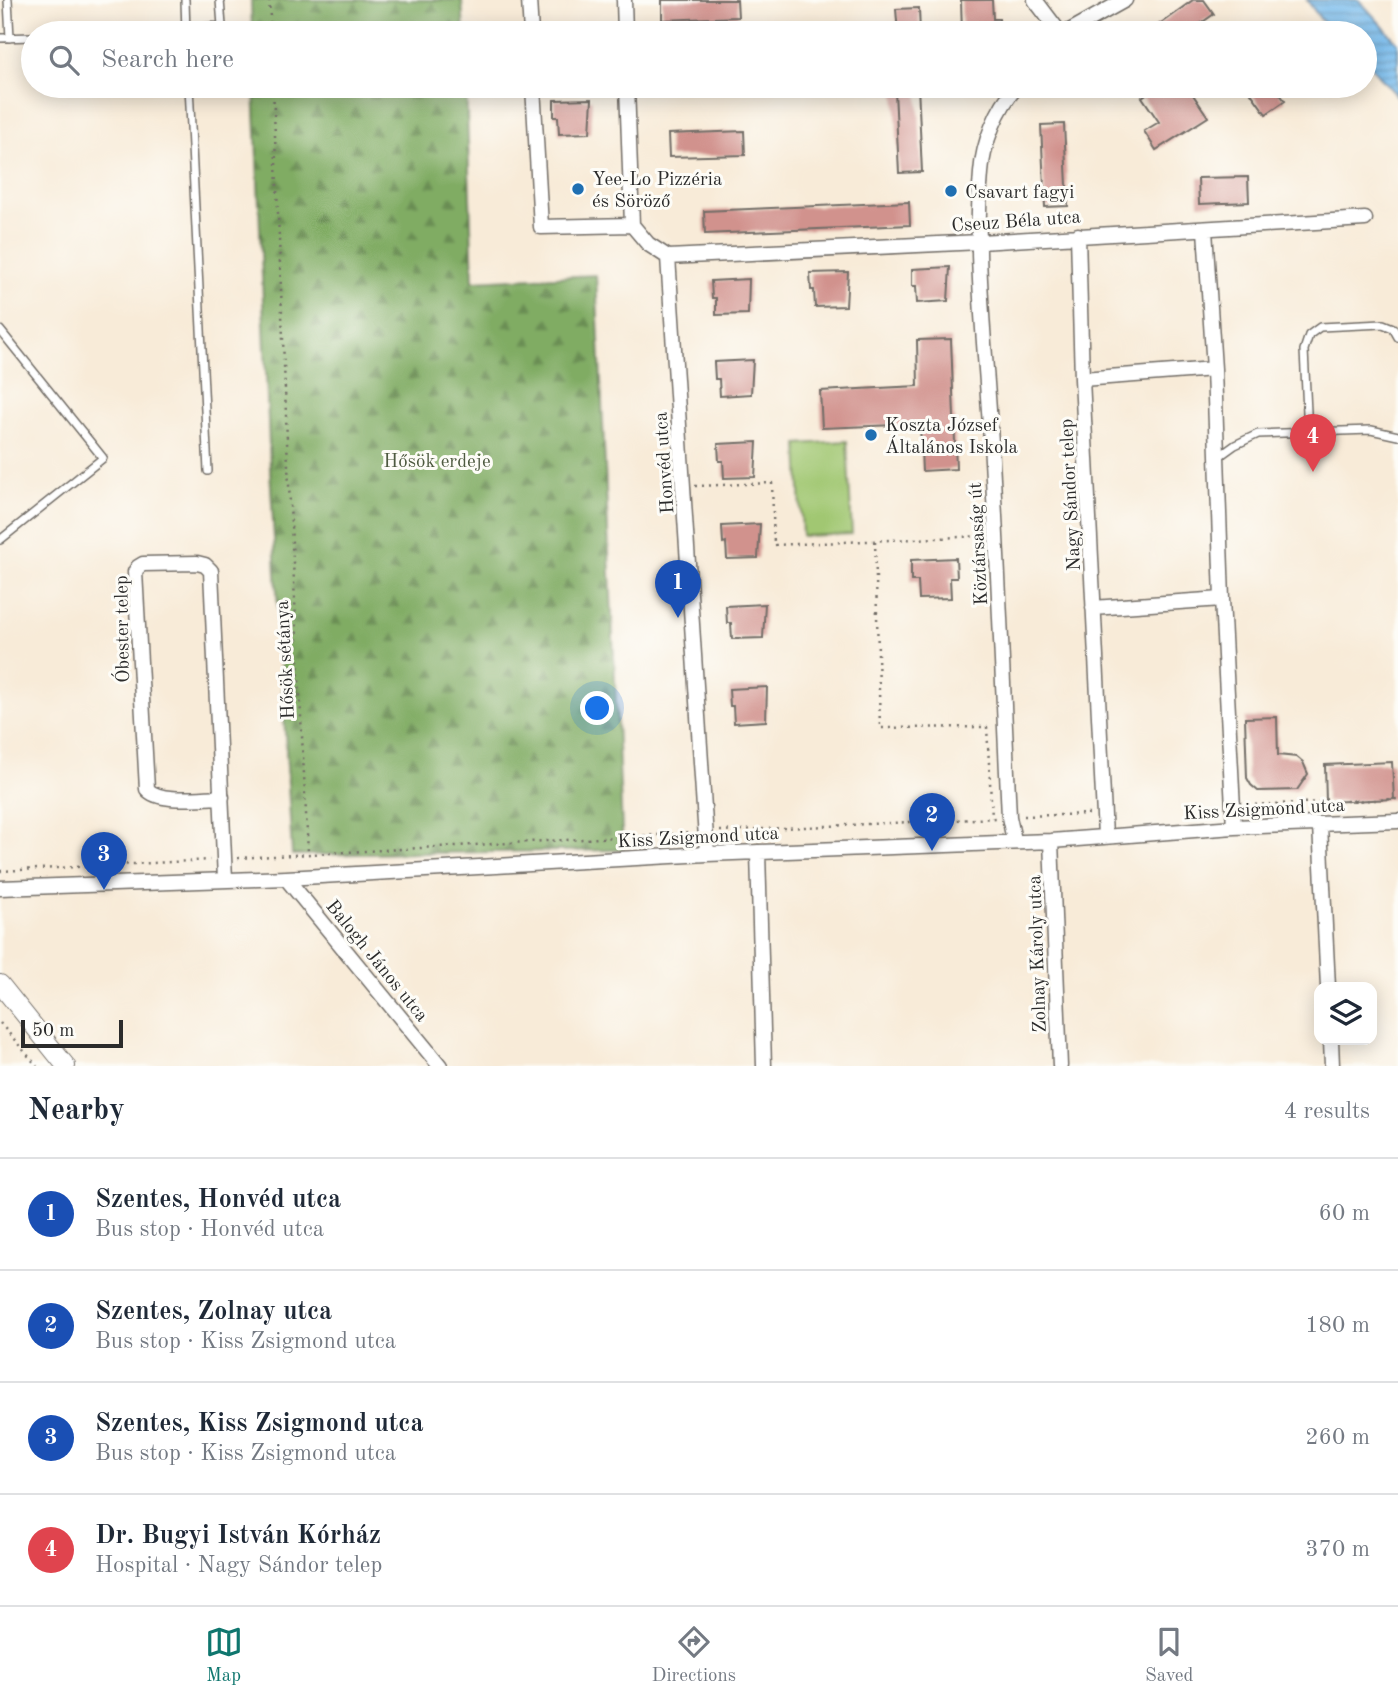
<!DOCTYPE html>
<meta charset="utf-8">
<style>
body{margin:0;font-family:"Old Standard TT",serif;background:#f2f2f3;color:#1f2937}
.controls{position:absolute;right:21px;bottom:21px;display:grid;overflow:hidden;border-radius:14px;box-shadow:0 4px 18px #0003}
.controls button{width:63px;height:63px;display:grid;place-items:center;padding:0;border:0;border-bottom:2px solid #e0e1e3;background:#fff;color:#1f2937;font:35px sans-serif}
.scale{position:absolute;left:21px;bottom:18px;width:102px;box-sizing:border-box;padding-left:7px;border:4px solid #2b2b2b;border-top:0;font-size:19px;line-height:24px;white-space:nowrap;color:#2b2b2b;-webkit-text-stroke:5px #fdfcf7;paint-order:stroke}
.you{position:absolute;left:598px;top:709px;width:24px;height:24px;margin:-18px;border:5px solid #fff;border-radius:50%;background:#1a73e8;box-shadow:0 0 0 10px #1a73e833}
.badge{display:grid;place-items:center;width:46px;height:46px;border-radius:50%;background:#0f766e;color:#fff;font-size:23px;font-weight:700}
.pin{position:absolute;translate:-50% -58px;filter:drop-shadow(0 2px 4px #0008)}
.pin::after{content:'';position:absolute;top:37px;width:24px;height:21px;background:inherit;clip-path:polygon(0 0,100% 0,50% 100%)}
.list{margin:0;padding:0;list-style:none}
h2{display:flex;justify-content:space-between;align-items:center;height:91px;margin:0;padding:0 28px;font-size:30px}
h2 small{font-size:23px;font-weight:400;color:#747a83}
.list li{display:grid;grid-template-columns:46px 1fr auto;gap:21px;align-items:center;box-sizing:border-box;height:112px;padding:0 28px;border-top:2px solid #e0e1e3}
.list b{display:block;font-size:26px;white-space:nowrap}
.list p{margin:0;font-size:23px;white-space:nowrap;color:#747a83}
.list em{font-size:23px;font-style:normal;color:#747a83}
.icon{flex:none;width:38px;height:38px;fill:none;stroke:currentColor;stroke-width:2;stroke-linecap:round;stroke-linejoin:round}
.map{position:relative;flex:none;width:1398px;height:1066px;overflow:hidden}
.search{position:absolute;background:#fff;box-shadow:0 4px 18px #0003;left:21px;right:21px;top:21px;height:77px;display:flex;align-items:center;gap:18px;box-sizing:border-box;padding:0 24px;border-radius:38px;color:#747a83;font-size:26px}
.sheet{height:539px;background:#fff}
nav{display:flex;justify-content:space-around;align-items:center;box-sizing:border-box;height:98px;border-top:2px solid #e0e1e3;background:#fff;font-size:19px;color:#747a83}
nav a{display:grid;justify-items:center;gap:4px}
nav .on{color:#0f766e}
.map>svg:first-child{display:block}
.forest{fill:url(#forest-firs);stroke:#566c48;stroke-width:2}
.pitch{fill:#a1c772;stroke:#66794e;stroke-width:2}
.water{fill:url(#water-rules);stroke:#51738c;stroke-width:2}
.building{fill:#d1928d}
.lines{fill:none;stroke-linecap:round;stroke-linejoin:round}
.service-casing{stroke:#736e68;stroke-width:10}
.minor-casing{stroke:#736e68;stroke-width:17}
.tertiary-casing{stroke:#736e68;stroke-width:20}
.path{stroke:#736e68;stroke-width:2.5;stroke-dasharray:2 5;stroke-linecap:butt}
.service{stroke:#fff;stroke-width:7}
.minor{stroke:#fff;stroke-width:14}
.tertiary{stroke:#fff;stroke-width:18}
.poi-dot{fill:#1f6fb2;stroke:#fdfcf7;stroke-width:2.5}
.labels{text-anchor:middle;stroke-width:6;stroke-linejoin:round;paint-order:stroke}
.poi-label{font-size:19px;fill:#2b2b2b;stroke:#fdfcf7;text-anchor:start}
.street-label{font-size:19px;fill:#2b2b2b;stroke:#fdfcf7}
.park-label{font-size:19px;fill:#4e5a40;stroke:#fdfcf7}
</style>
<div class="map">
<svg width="1398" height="1066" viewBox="0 0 1398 1066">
<defs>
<pattern id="forest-firs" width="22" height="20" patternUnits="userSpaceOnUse" patternTransform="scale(1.75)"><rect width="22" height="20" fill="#80ac64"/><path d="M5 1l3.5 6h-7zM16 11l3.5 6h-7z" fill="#698c53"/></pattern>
<pattern id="water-rules" width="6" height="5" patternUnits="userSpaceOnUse" patternTransform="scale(1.75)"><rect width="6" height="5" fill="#77bbed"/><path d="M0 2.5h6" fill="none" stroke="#6298c0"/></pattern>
</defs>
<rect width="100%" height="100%" fill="#fdfcf7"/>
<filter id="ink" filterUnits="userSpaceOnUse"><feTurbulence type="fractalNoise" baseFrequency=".0143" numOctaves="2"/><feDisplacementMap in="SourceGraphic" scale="14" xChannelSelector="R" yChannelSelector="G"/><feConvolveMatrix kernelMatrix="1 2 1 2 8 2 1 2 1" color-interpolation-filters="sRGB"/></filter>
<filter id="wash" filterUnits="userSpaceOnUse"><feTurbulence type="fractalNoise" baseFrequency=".00686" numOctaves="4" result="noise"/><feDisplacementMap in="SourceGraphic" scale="28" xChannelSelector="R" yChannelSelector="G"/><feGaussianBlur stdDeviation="1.57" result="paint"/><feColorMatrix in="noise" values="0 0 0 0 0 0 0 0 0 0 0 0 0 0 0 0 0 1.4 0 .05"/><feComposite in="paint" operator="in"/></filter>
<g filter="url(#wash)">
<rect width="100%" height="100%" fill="#f8ebd8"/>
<!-- forest -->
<path class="forest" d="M251,0H462L464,33H252Z
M254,86H466L473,281L596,275L623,850L292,855L270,469Z"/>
<!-- pitch -->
<path class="pitch" d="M847,441L852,534L802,536L798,444Z"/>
<!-- water -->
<path class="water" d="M1307,0H1359L1398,43V97L1365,60V33H1335L1322,21Z"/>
<g id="blocks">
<!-- building -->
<path class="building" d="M662,0H737L738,17L662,20Z
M961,0H992L993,19H999L1000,33H962Z
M1193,0H1204L1214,14L1187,33H1147Z
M919,8L920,33H898L896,9Z
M900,86H918L922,172L899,173L895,91H900Z
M1159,86H1187L1208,117L1156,150L1144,131L1159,122L1142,97Z
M1246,86H1274L1285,101L1266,114Z
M592,99L590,133L559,134L558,117H554V100Z
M1064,124L1068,206L1045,207L1041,125Z
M744,131L745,155L669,157L668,134Z
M1248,177L1249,202L1199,204L1198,178Z
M909,202L910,225L705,234L704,211Z
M950,267L948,301L917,303L916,286H912V269Z
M848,272L846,306L815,307L814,290H811L810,273Z
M749,279L748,314L716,315V298H712L711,281Z
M951,339L956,469L922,471L920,424L822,428L820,391L918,386L917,340Z
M753,360L751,394L720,396L719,379H715L714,362Z
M757,442L755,477L724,478L723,461H719L718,444Z
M760,524L758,558L727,559L726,542L723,543L722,526Z
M956,558L957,578H950L951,598L919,599L918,581H911V560Z
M765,604L763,638L732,639L731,623H727L726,606Z
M767,687L766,721L734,723L733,706H730L729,689Z
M1277,717L1278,755L1297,757L1303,762L1308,774L1297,790L1258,791L1251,785L1247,778L1245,718Z
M1392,762L1394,799L1326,802L1325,765Z"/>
</g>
</g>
<g filter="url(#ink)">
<use href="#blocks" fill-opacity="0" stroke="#736e68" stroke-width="2"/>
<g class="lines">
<!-- service casing -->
<g class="service-casing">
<path id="service" d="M8,0L10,38
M185,0L186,33
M96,33L222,26L220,0
M0,38L33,37
M189,86L208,471
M0,330L103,458L0,540
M1308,433L1304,350L1309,335L1320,327L1383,324L1393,328L1398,337
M1217,458L1235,445L1258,434L1371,430L1398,436"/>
</g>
<!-- minor casing -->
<g class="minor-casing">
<path id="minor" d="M529,0L531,33
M624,0L625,33
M1035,0L1060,33
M1066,33L1125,0
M533,86L541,227L632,225
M627,86L632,225L648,244L668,257L707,854
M1205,230L1214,369L1222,599L1234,827
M1078,235L1082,379L1105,836
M668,257L980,242L1365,219
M1082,379L1214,369
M1093,608L1222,599
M222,797C203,797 159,804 147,789L135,572L138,567L143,564L197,563L205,565L211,571L225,879
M1320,825L1328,987
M1014,840L1009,817C1003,687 998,557 990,426C985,343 974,255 981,173C983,143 997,108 1017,86
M1051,841L1060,1066
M758,852L764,1066
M286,878L440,1066
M0,888L286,878L707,854L1051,841L1234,827L1398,821
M1331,1040L1332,1066"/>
</g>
<!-- tertiary casing -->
<g class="tertiary-casing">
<path id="tertiary" d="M0,984L66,1066"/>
</g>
<!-- path -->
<path class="path" d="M269,0L271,33
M273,86L288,466L308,852
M695,486L772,483L774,545L983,536
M875,541L880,728L987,727L992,818
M1248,805L1398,799
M1024,816L1091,814
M720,831L996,818
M238,858L692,833
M0,871L210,860
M0,1023L37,1066"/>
<!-- service -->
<use href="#service" class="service"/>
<!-- minor -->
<use href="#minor" class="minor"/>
<!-- tertiary -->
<use href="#tertiary" class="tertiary"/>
</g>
</g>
<!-- markers -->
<g class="poi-dot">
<circle cx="578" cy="189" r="7"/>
<circle cx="951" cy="191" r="7"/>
<circle cx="871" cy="435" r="7"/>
</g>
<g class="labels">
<!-- poi labels -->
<g class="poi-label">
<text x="592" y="185">Yee-Lo Pizzéria<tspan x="592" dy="22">és Söröző</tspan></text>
<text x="965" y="198">Csavart fagyi</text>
<text x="885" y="431">Koszta József<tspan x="885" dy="22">Általános Iskola</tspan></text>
</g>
<!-- street labels -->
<g class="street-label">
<text transform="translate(1016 220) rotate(-4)" y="7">Cseuz Béla utca</text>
<text transform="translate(663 463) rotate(-94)" y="7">Honvéd utca</text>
<text transform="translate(1069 495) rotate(-93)" y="7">Nagy Sándor telep</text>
<text transform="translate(977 544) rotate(-93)" y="7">Köztársaság út</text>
<text transform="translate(121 629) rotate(-91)" y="7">Óbester telep</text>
<text transform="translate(284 660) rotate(-93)" y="7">Hősök sétánya</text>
<text transform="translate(1264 808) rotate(-3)" y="7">Kiss Zsigmond utca</text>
<text transform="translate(698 836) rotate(-3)" y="7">Kiss Zsigmond utca</text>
<text transform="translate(1036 954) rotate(-92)" y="7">Zolnay Károly utca</text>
<text transform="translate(378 960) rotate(51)" y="7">Balogh János utca</text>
</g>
<!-- park labels -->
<g class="park-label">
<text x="437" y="467">Hősök erdeje</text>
</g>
</g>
</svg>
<div class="controls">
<button><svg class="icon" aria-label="layers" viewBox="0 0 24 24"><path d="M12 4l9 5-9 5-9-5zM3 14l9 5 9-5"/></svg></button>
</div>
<div class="scale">50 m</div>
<div class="you"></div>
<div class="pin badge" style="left:678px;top:618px;background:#1a4fb4">1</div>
<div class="pin badge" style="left:932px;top:851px;background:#1a4fb4">2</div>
<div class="pin badge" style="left:104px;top:890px;background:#1a4fb4">3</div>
<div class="pin badge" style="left:1313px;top:472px;background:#e0444e">4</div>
<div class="search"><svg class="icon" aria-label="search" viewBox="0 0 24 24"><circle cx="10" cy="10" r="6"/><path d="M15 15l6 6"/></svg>Search here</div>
</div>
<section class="sheet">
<h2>Nearby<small>4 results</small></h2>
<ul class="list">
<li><span class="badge" style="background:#1a4fb4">1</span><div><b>Szentes, Honvéd utca</b><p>Bus stop · Honvéd utca</p></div><em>60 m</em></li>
<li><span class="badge" style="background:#1a4fb4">2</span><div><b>Szentes, Zolnay utca</b><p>Bus stop · Kiss Zsigmond utca</p></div><em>180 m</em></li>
<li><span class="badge" style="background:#1a4fb4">3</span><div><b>Szentes, Kiss Zsigmond utca</b><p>Bus stop · Kiss Zsigmond utca</p></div><em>260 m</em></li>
<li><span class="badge" style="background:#e0444e">4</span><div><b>Dr. Bugyi István Kórház</b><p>Hospital · Nagy Sándor telep</p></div><em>370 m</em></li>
</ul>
</section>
<nav>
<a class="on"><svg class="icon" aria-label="map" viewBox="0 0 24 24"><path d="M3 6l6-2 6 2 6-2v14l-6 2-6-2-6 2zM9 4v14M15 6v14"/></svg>Map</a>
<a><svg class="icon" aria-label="directions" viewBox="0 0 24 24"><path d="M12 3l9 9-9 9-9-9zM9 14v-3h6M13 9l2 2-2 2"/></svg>Directions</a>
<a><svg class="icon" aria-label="saved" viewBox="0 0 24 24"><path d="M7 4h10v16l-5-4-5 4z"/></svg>Saved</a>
</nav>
